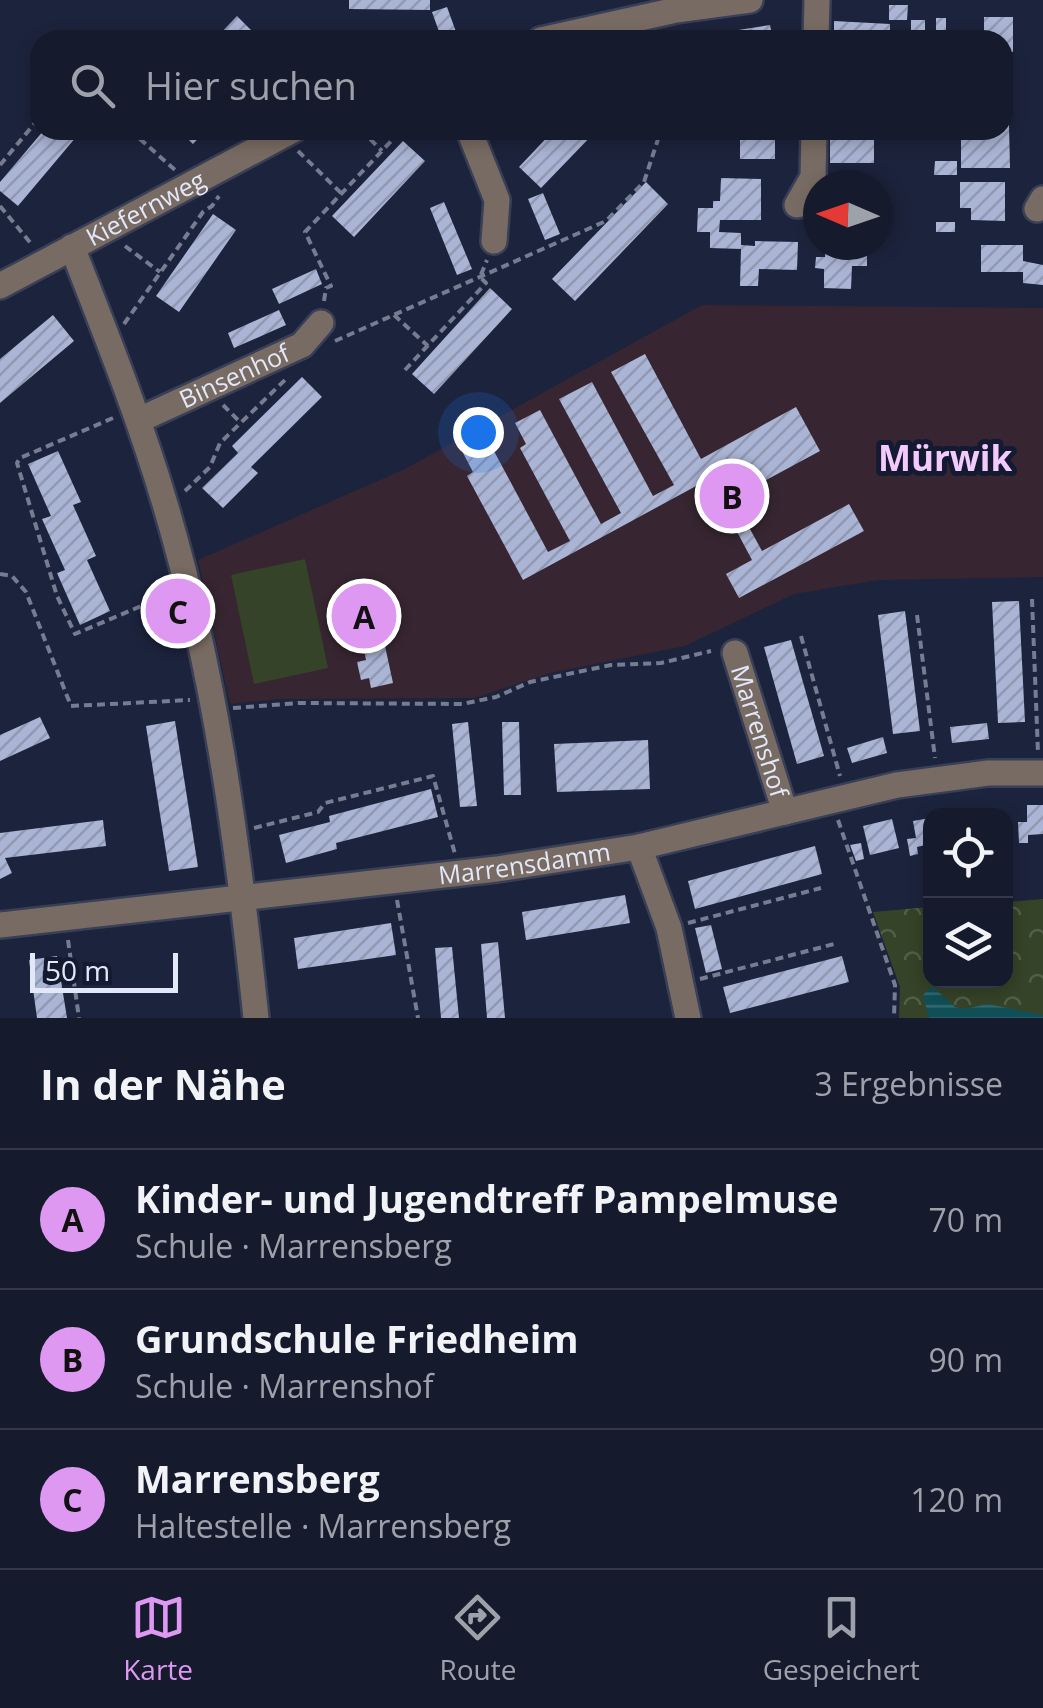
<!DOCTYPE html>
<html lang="de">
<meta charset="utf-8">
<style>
body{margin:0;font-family:"Open Sans",sans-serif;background:#1e2335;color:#f1f3f6}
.controls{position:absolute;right:30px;bottom:30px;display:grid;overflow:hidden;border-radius:20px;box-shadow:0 5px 15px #0003}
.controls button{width:90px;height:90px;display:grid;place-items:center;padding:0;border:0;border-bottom:2px solid #343849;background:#151a2d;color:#f1f3f6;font:50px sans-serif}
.compass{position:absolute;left:803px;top:170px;width:90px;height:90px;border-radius:50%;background:#151a2d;box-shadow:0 5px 15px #0003;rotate:272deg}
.scale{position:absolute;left:30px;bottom:25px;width:148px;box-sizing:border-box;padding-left:10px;border:5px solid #e3e8f9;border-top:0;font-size:28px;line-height:35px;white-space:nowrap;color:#e3e8f9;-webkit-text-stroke:8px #131a31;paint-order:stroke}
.you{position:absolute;left:478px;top:432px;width:35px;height:35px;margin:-25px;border:8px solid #fff;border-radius:50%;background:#1a73e8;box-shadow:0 0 0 15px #1a73e833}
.badge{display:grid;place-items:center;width:65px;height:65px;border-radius:50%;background:#df98f2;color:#111;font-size:32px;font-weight:700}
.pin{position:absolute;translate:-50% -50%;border:5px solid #fff;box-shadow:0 2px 10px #0006}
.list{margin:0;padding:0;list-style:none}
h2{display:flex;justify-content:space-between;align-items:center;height:130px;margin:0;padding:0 40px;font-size:42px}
h2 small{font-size:32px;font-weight:400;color:#9da1aa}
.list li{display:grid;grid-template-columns:65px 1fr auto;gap:30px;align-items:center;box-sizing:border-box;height:140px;padding:0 40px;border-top:2px solid #343849}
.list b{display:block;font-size:38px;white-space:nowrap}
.list p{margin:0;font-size:32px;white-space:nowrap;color:#9da1aa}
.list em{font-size:32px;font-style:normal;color:#9da1aa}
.icon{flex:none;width:55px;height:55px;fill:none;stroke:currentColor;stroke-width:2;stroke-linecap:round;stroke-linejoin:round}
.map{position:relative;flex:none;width:1043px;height:1018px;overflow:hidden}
.search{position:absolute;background:#151a2d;box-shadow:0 5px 15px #0003;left:30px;right:30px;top:30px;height:110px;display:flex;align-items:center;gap:25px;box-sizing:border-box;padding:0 35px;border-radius:30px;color:#9da1aa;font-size:38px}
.sheet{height:550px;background:#151a2d}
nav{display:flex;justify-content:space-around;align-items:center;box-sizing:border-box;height:140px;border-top:2px solid #343849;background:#151a2d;font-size:28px;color:#9da1aa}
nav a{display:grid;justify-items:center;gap:5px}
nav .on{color:#df98f2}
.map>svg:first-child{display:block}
.education{fill:#372631}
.park{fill:url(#park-crowns)}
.pitch{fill:#354328}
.water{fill:url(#water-rules)}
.building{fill:url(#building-hatch)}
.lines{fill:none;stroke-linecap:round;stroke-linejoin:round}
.minor-casing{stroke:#383f56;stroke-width:30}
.path{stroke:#767c91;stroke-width:4;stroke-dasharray:8 5;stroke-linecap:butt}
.minor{stroke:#786b63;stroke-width:25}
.labels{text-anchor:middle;stroke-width:10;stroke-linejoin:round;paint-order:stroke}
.street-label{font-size:25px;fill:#e3e8f9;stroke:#131a31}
.district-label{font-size:35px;font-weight:bold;fill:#f2cafc;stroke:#131a31}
</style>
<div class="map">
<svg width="1043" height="1018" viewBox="0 0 1043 1018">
<defs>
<pattern id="park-crowns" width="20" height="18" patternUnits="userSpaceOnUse" patternTransform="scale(2.5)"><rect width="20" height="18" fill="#354328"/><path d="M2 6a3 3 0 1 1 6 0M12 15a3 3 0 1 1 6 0" fill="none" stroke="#525e48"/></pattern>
<pattern id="water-rules" width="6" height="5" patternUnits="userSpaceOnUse" patternTransform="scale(2.5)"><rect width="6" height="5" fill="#104f57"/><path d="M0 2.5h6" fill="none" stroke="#336870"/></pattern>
<pattern id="building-hatch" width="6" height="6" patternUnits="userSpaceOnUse" patternTransform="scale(2.5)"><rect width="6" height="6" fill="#aab4d4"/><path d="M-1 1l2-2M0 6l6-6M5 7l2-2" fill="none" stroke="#9098b2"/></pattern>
</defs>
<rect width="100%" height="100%" fill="#1c233c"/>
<!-- education -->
<path class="education" d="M702,305L1043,308V577L878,580L794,594L685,646L550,673L475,698L279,699L230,704L198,560L405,469Z"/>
<!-- park -->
<path class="park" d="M1043,899V1018H899L900,987L873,912L930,907V981H1006V902Z"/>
<!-- pitch -->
<path class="pitch" d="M305,559L328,668L254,684L231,575Z"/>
<!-- water -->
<path class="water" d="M932,986L955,1007L965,1009L987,1004L1043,1015V1018H929L923,995Z"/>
<!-- building -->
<path class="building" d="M349,0H430V10L349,9Z
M889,5H908L907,20H889Z
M447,7L459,40H442L432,12Z
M237,16L250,29L262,40H222L218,36Z
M984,17H1013V52H1003V40H984Z
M936,18H946V35H936Z
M911,20H925V33H911Z
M834,21L890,24V40H834Z
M770,25L773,40H687V38Z
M1003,69H1012V102H1003Z
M1003,125H1009L1010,168H961V130H1003Z
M44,130H82L18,206L0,191V182Z
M178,130H206L193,144Z
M554,130H597L541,188L519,167Z
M840,130H874V163H830V133H839Z
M740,133H775V159H740Z
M403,141L425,161L354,237L332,216Z
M935,161H957V175H934Z
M721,178L761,179V220H720L719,232L741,233V245L755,246V241L798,242L797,270L759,269L758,286H740L741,249L710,248V232H697L698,208H713V201H720Z
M646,182L668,204L575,301L552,279Z
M960,182H1005V221L971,220V208H960Z
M543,193L560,234L545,240L528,199Z
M444,202L472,269L457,275L430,208Z
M213,214L236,230L179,312L156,296Z
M936,222H955V232H936Z
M981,245H1023V261L1043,265V285L1023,283V272H981Z
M825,246L867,247V266H852L851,289L824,288V269L815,268L816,257H825Z
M316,269L322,284L279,304L272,289Z
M490,288L512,309L434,394L412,374Z
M279,310L286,325L234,348L228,333Z
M53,315L74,341L0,403V359Z
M645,354L701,459L796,407L820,451L733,498L762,551L849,504L864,531L739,598L726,574L752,560L709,479L523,580L467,476L473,472L462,451L487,438L548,552L570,541L520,448L526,444L515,423L540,410L601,524L621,513L559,399L592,382L653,496L674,485L611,372Z
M302,377L322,397L251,467L258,473L223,508L202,488L238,453L232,446Z
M58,451L81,502L73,505L96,556L87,560L110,611L80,625L57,573L65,570L42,519L51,516L28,464Z
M1019,601L1025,722L998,723L992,602Z
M905,611L920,731L893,734L878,615Z
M791,640L824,756L797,764L764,647Z
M385,646L393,683L371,688L369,678L361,680L357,662L366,660L364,650Z
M40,717L50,738L0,761V735Z
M175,721L198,867L169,871L146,726Z
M468,722L477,806L460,807L452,724Z
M502,722H519L521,795H504Z
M987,723L989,739L952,743L950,727Z
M883,737L887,753L852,763L847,748Z
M648,740L650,789L557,792L554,744Z
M431,789L438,817L336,843L337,849L286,863L279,835L330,822L329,816Z
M1027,805H1043V834L1028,835V843H1019L1018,822H1027Z
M930,818V844L917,847L918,854L910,856L907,839L916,838L913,821Z
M892,819L899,848L870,855L863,826Z
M103,820L106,846L5,858L12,873L0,879V833Z
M861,843L864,859L856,861L850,845Z
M815,846L822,874L695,909L688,881Z
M625,895L630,923L526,940L522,912Z
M391,923L396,955L298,969L294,938Z
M711,925L722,969L706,973L695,928Z
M498,942L505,1018H487L481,944Z
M452,947L459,1018H441L435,948Z
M57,956L67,1018H37L29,960Z
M842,956L849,982L730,1013L723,987Z"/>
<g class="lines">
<!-- minor casing -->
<g class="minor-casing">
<g id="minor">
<path d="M541,40L676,10L750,0"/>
<path d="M816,40L817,0"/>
<path d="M469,130L497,200L494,241"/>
<path d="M797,205L813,177L814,130"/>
<path d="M1037,209L1043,199"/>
<path d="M72,247C105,332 139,416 165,504C215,672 238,844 256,1018"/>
<path id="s1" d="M0,286L293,130"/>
<path id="s2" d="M139,420L302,345L321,323"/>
<path id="s3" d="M735,653L785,812"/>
<path d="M639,847L669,928L688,1018"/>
<path id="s4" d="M0,925L497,869L639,847L897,785L988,773H1043"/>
</g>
</g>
<!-- path -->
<path class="path" d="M130,130L175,170
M361,130L382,151
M505,130L531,137L538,130
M298,151L341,193
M0,165L40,117
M0,206L33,246
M125,246L160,272
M324,301L326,288L331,286L305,232L397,135
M394,315L428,346
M124,324L203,212L212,206L219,196
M335,341L606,221L644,182L661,130
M405,370L486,283L480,277L487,260
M223,405L241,423
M113,418L20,458L17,463L57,596L75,634L165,596
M185,491L210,467L220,443L288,377
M0,574L12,576L26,592L71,706L190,700
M1032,599L1038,753
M917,615L935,758
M801,636L840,776
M233,708L299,703L462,704L496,697L530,682L611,665L661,663L711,651
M838,820L895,985L894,1018
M254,828L318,812L325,803L433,776L455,854
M397,900L418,1018
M688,923L821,888
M68,940L79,1018
M700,979L838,943"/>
<!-- minor -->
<use href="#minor" class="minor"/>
</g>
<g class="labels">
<!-- street labels -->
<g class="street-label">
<text dy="9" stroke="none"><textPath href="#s1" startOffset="165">Kiefernweg</textPath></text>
<text dy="9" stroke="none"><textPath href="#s2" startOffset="105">Binsenhof</textPath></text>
<text dy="9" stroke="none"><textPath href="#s3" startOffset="82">Marrenshof</textPath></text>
<text dy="9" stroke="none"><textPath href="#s4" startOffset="528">Marrensdamm</textPath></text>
</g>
<!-- district labels -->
<g class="district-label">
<text x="945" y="471">Mürwik</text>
</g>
</g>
</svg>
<div class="controls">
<button><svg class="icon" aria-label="locate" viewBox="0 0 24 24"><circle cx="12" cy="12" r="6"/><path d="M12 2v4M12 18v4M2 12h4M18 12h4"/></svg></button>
<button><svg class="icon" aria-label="layers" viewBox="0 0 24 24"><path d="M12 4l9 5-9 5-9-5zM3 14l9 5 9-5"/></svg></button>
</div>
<svg class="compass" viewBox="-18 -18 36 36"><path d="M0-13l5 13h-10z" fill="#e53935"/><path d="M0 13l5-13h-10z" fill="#9da1aa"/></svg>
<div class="scale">50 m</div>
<div class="you"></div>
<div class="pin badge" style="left:364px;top:616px">A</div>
<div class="pin badge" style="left:732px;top:496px">B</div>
<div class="pin badge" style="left:178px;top:611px">C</div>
<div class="search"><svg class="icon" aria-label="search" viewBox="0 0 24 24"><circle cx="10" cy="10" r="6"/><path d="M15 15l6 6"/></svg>Hier suchen</div>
</div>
<section class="sheet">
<h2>In der Nähe<small>3 Ergebnisse</small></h2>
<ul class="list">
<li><span class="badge">A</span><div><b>Kinder- und Jugendtreff Pampelmuse</b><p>Schule · Marrensberg</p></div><em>70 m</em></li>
<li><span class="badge">B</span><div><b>Grundschule Friedheim</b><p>Schule · Marrenshof</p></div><em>90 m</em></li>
<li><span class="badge">C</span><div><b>Marrensberg</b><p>Haltestelle · Marrensberg</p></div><em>120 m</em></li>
</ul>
</section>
<nav>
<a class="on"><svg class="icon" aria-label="map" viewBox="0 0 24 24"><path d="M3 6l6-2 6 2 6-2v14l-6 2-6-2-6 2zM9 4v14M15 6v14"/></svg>Karte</a>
<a><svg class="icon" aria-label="directions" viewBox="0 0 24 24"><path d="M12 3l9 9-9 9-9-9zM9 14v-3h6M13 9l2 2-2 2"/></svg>Route</a>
<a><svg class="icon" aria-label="saved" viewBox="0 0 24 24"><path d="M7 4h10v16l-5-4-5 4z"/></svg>Gespeichert</a>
</nav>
